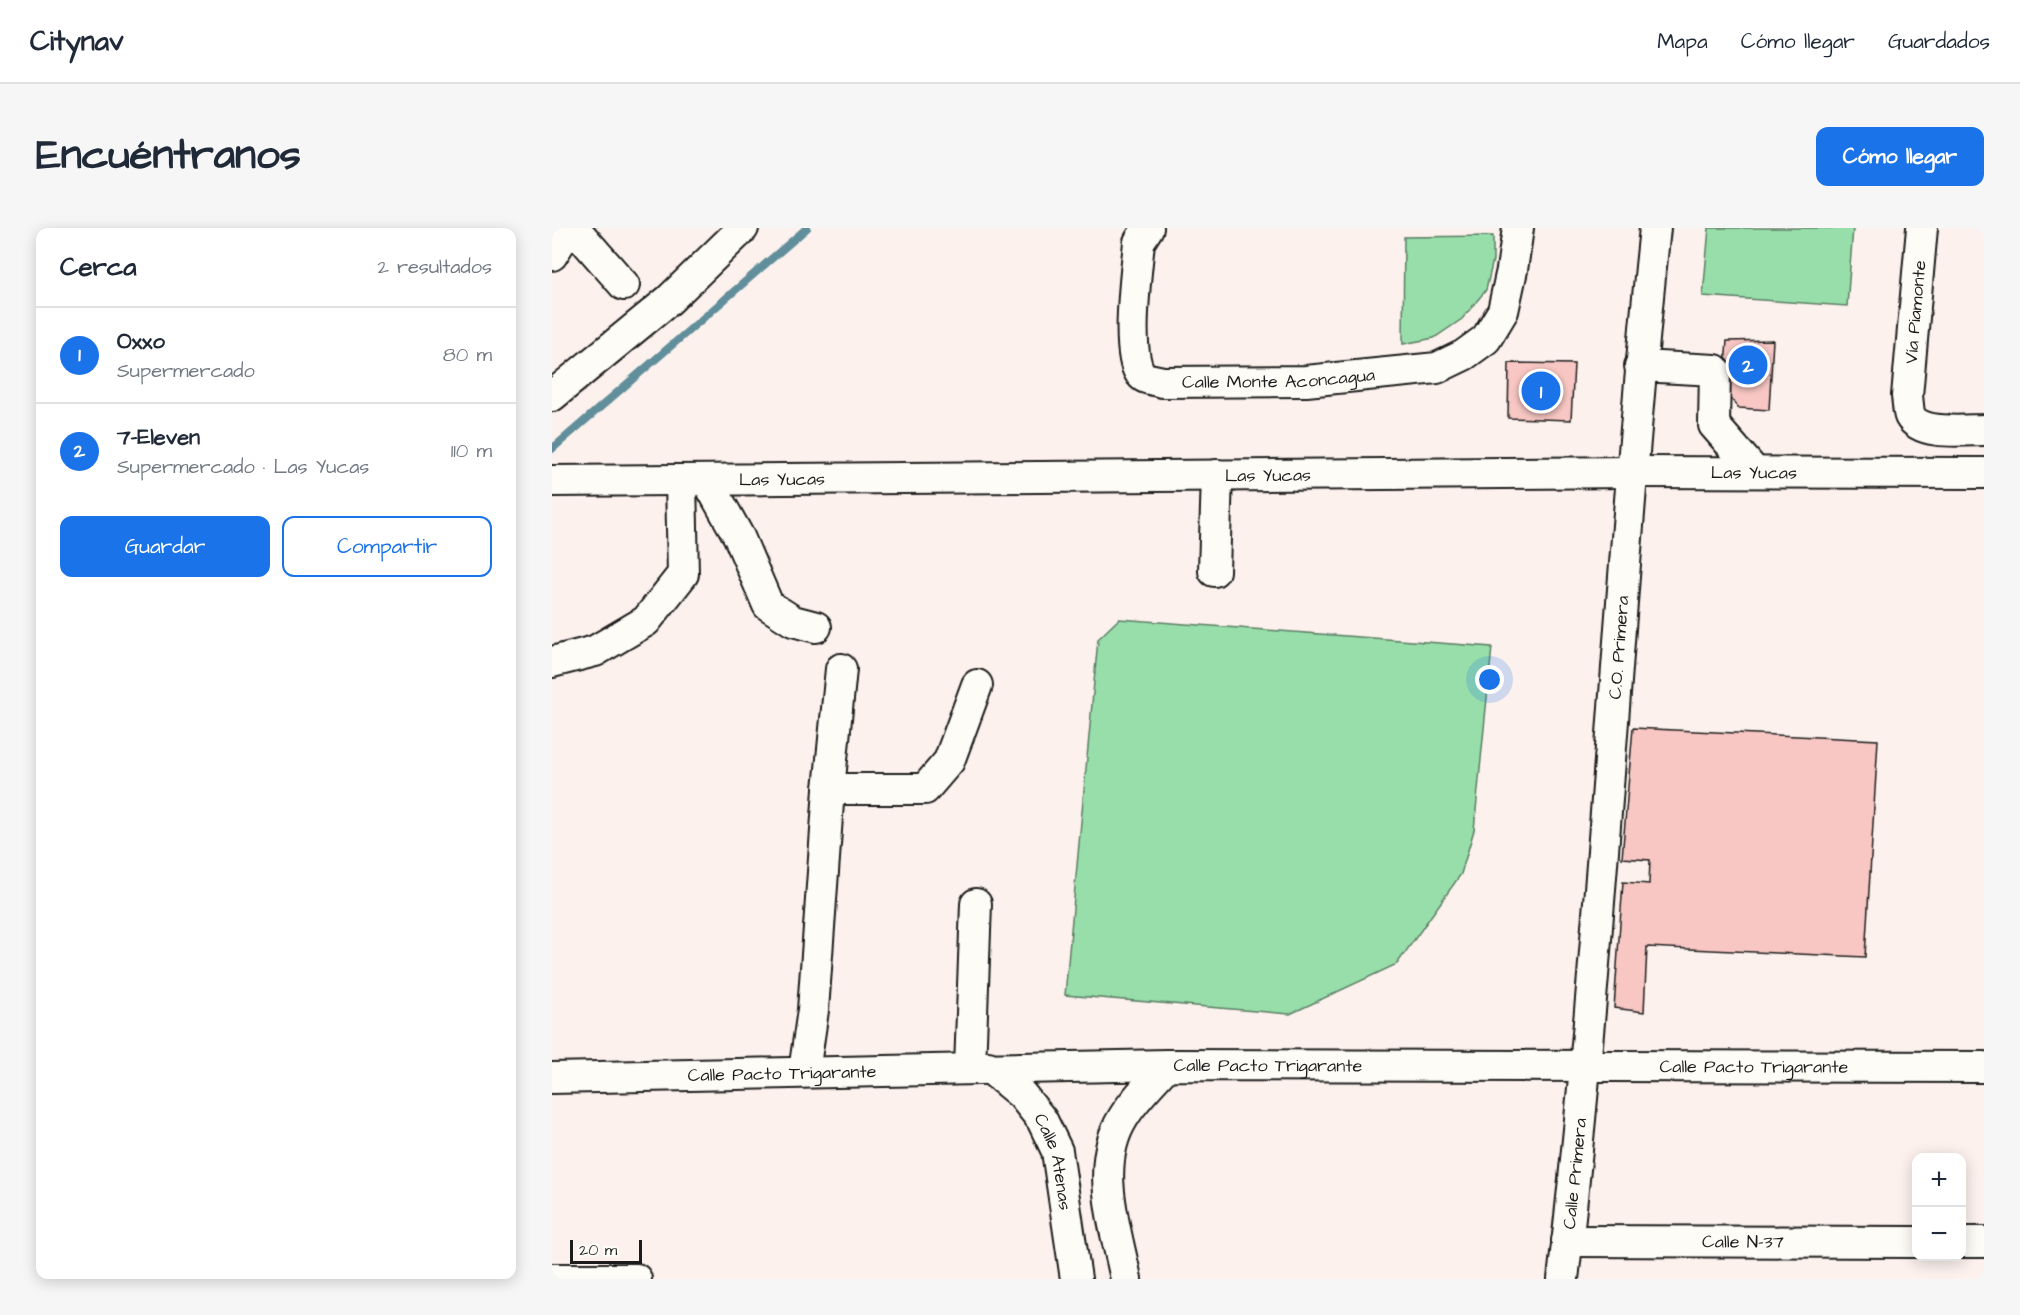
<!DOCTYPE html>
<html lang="es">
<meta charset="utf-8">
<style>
body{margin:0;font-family:"Architects Daughter",sans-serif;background:#f6f6f7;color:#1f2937}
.controls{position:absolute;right:18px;bottom:18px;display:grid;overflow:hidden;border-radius:12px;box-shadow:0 3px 15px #0003}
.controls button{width:54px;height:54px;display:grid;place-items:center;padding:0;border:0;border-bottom:2px solid #e0e1e3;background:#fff;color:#1f2937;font:30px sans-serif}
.scale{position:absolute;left:18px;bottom:15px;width:72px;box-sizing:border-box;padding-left:6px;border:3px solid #1c1c1c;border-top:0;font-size:16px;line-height:21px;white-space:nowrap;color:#1c1c1c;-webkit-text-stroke:4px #fdfcf7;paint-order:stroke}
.you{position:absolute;left:938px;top:452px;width:21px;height:21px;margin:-15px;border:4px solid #fff;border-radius:50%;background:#1a73e8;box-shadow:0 0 0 9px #1a73e833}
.badge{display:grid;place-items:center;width:39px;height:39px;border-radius:50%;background:#1a73e8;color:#fff;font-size:20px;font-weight:700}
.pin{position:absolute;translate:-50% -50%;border:3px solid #fff;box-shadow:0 2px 6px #0006}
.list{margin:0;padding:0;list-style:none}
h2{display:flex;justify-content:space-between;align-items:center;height:78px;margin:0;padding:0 24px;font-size:26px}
h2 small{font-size:20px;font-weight:400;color:#747a83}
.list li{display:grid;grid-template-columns:39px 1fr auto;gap:18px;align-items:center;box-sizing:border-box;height:96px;padding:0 24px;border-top:2px solid #e0e1e3}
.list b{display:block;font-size:22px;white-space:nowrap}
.list p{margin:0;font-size:20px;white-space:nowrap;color:#747a83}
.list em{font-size:20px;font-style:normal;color:#747a83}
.actions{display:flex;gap:12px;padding:18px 24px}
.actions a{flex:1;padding:14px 0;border:2px solid #1a73e8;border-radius:12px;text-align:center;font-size:21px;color:#1a73e8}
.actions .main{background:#1a73e8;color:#fff}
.map{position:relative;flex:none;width:1432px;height:1051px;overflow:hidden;border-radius:12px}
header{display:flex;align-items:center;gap:36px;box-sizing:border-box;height:84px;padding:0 30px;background:#fff;border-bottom:2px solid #e0e1e3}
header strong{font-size:28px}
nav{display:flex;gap:33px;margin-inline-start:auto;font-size:21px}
.intro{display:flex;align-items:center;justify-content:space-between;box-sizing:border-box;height:144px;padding:0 36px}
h1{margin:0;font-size:42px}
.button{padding:15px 27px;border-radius:12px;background:#1a73e8;color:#fff;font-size:21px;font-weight:700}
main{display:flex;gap:36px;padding:0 36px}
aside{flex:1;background:#fff;border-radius:12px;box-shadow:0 3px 15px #0003}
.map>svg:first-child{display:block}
.green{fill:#98deaa;stroke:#5a7d63;stroke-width:1.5}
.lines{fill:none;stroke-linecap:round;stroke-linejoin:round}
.stream{stroke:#618f9b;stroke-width:8}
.building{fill:#f8c7c3;stroke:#1c1c1c;stroke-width:1.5}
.minor-casing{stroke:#1c1c1c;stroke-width:34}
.minor{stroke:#fdfcf7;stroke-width:30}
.labels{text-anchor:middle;stroke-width:5;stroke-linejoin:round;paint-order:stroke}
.street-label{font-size:18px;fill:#1c1c1c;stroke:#fdfcf7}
</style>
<header>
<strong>Citynav</strong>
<nav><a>Mapa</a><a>Cómo llegar</a><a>Guardados</a></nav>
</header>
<div class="intro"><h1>Encuéntranos</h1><a class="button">Cómo llegar</a></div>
<main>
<aside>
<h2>Cerca<small>2 resultados</small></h2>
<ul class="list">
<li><span class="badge">1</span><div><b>Oxxo</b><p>Supermercado</p></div><em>80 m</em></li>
<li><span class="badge">2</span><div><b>7-Eleven</b><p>Supermercado · Las Yucas</p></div><em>110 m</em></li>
</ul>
<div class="actions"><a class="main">Guardar</a><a>Compartir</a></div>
</aside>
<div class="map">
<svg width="1432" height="1051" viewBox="0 0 1432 1051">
<rect width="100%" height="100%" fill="#fcf1ed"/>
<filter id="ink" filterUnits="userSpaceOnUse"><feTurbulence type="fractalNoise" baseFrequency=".0167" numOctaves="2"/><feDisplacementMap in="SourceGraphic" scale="12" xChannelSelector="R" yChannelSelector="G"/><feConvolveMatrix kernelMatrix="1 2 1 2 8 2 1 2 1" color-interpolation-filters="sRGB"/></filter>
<g filter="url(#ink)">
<!-- green -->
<path class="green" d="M1157,0H1301L1295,78L1151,68Z
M941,8V32L934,62L910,91L882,110L851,116L852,9Z
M567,391L940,419L922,602L909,646L845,736L738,786L513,767L546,411Z"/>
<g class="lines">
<!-- stream -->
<path class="stream" d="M0,221L255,0"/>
</g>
<!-- building -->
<path class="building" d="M1221,112L1217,182L1187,180L1171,162L1175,113Z
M957,135L1022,136L1019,192L956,190Z
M1081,500L1326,512L1313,729L1095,719L1092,784L1062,780L1071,654L1097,656L1098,632L1070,630Z"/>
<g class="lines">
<!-- minor casing -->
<g class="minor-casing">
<g id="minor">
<path d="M22,0L72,57"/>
<path id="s1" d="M596,0L587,14C585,39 571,136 592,149C597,152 605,152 610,154L754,153L885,140L912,127L934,111L951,83L960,42L966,0"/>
<path d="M1370,0L1355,168C1356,174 1356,183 1358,188C1369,208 1413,202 1432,202"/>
<path d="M0,27L17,0"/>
<path d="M1088,138L1163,142L1162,197L1202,243"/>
<path d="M0,168L117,72L191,0"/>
<path d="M155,252L187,309L216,377L241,393L264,399"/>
<path id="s2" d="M0,253L1082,244L1432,245"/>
<path d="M662,343L665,247"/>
<path d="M0,434L43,423L94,393L131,346L129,252"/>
<path d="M277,561H373L397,533L425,457"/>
<path id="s3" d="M436,839L470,867L490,892L505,923L524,1051"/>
<path d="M418,840L424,676"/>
<path d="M252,844L261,782L277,561L289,441"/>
<path id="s4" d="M0,850L615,837L1432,839"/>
<path id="s5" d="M1015,1013L1364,1014"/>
<path d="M1410,1014H1432"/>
<path d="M0,1051H84"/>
<path d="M574,1051C564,1000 541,938 571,890C582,871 600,854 615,837"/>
<path id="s6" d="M1011,1051C1052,702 1066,350 1103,0"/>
</g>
</g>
<!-- minor -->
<use href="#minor" class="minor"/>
</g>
</g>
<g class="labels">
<!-- street labels -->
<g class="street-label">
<text transform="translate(1363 84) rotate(-85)" y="6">Vía Piamonte</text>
<text dy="6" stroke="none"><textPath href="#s1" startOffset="290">Calle Monte Aconcagua</textPath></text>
<text dy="6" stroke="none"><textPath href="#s2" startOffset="1202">Las Yucas</textPath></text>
<text dy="6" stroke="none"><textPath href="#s2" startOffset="716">Las Yucas</textPath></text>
<text dy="6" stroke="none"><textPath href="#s2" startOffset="230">Las Yucas</textPath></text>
<text dy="6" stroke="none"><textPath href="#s6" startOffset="634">C.O. Primera</textPath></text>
<text dy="6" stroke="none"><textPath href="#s4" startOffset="716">Calle Pacto Trigarante</textPath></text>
<text dy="6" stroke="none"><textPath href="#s4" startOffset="1202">Calle Pacto Trigarante</textPath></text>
<text dy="6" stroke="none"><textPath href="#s4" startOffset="230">Calle Pacto Trigarante</textPath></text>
<text dy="6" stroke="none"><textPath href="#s3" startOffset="120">Calle Atenas</textPath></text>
<text dy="6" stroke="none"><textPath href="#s6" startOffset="106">Calle Primera</textPath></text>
<text dy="6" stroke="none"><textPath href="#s5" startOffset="176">Calle N-37</textPath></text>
</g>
</g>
</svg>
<div class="controls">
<button>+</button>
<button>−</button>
</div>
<div class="scale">20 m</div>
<div class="you"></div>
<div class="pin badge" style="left:989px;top:163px">1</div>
<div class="pin badge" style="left:1196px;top:137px">2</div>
</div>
</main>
